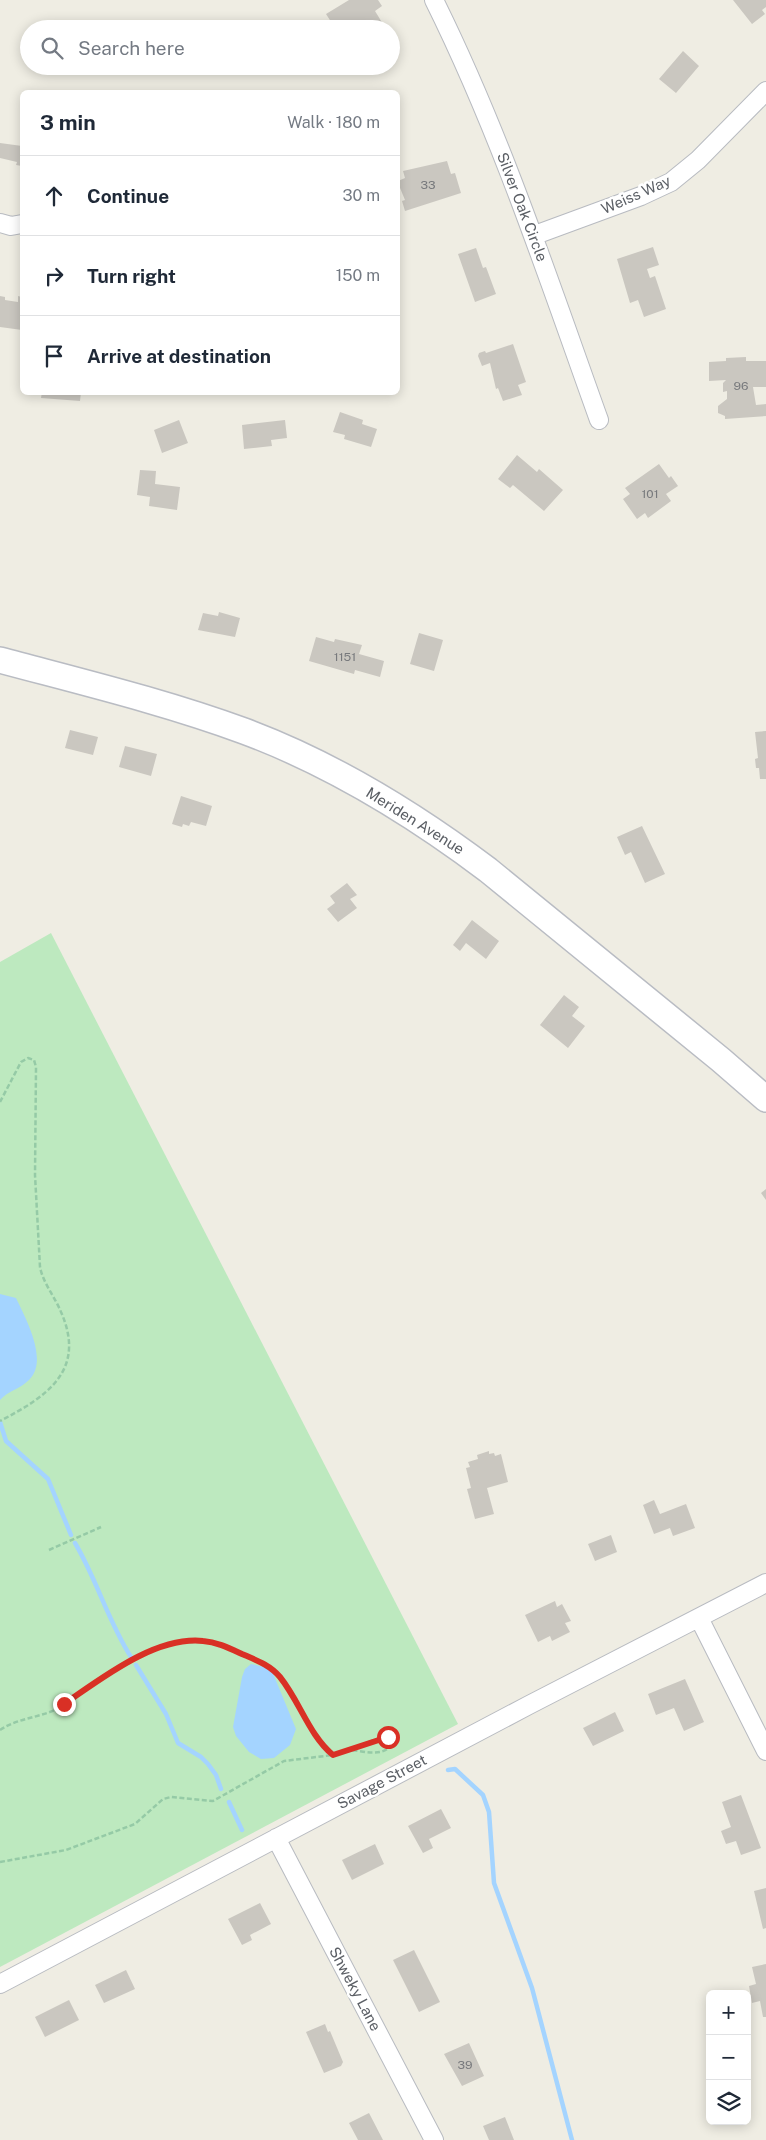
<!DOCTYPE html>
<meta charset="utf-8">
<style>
body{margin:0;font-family:"Public Sans",sans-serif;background:#f6f6f7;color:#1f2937}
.controls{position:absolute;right:15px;bottom:15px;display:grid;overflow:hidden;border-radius:8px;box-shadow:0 2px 12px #0003}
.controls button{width:45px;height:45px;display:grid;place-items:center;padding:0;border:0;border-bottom:1px solid #e0e1e3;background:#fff;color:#1f2937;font:25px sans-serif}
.stop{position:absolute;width:15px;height:15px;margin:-11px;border:4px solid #d93025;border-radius:50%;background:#fff}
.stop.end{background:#d93025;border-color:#fff;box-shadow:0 1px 5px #0008}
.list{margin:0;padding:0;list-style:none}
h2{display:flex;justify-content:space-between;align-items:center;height:65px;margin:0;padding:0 20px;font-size:21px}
h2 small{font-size:16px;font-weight:400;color:#747a83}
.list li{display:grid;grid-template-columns:32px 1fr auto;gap:15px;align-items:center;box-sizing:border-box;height:80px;padding:0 20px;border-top:1px solid #e0e1e3}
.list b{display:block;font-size:19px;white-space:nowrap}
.list em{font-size:16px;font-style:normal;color:#747a83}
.icon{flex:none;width:28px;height:28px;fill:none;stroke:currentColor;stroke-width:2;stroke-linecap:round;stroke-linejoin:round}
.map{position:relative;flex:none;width:766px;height:2140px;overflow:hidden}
.search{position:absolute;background:#fff;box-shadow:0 2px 12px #0003;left:20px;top:20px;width:380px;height:55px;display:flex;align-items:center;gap:12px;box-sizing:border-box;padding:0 18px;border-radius:28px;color:#747a83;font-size:19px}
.panel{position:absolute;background:#fff;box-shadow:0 2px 12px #0003;left:20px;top:90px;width:380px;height:305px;border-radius:8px}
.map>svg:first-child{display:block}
.green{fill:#bde9bf}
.water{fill:#a4d4ff}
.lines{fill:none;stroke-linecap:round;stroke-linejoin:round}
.stream{stroke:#a4d4ff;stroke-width:4.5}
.building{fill:#cac7c0}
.minor-casing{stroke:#b8bbc1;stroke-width:20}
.secondary-casing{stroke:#b9bcc3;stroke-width:28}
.path{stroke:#95caa6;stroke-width:2.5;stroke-dasharray:5 2.5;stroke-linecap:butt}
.minor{stroke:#fff;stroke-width:18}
.secondary{stroke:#fff;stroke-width:25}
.route{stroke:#d93025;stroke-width:6}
.labels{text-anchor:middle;stroke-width:5;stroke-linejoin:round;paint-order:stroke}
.number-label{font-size:12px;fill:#77797c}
.street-label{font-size:15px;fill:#5b5f65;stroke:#fff}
</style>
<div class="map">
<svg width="766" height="2140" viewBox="0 0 766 2140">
<rect width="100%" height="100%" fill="#efede3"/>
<!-- green -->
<path class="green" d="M51,933L458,1724L0,1967V962Z"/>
<!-- water -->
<path class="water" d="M0,1294L16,1298C26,1319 49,1361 29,1380C20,1389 8,1391 0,1400Z
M251,1664L265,1667L272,1671L296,1729L290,1745L274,1758L261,1759L249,1752L236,1736L233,1727L242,1677L245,1669Z"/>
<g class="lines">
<!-- stream -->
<path class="stream" d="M0,1422L6,1441L48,1479L71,1535
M75,1543C97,1580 108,1621 131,1657
M136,1665L166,1714L178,1743L201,1757L208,1764L216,1775L221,1789
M448,1770L455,1769L483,1795L489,1812L494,1883L532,1988L572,2140
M229,1802L242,1830"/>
</g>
<!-- building -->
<path class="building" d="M349,0H378L382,6L375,11L386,29H347L344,23L335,28L326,14Z
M733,0H766V7L762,10L765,14L752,24Z
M683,51L699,66L676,93L659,79Z
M0,143L22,146V166L16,165L17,162L0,158Z
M447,161L451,174L455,173L461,193L405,211L402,201L405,200L398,183V181L405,178L403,171Z
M653,247L659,265L647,269L650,278L655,276L666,309L644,317L638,300L630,303L617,259Z
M476,248L483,268L486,267L496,294L475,302L458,254Z
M0,296L5,297V300L18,302V296L22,297V330L0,327Z
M513,344L526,382L518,385L522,395L503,401L498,388L496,389L490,363L482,366L478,356L479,353L485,351L486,353Z
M746,357V361H766V387H753L756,405L766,404V416L725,419V416L718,413V406L727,399V391L723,392V383L726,380L709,381V362L726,361V358Z
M42,392H81L80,401L41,398Z
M340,412L363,420L362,424L377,429L371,447L344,439L345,435L333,432Z
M179,420L188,443L162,453L154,430Z
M285,420L287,438L271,440L272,446L244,449L242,425Z
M517,455L537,472L539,469L563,490L544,511L513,485L510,488L498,479Z
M659,464L669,478L671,476L678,486L666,494L671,501L648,518L645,513L637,519L623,499L630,494L625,488Z
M140,470L156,471L155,484L180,487L177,510L149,506L150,497L137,495Z
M219,612L240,618L235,637L198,630L203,613L218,616Z
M419,633L443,640L434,671L410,664Z
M316,637L334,642L335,639L362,645L359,654L384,661L380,677L355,670L354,674L309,661Z
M70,730L98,737L93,755L65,748Z
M766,731V779H760L759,768H756L755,759L758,758L755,732Z
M125,746L157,754L151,776L119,767Z
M181,796L212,806L206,826L191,822L189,826L183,824L182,827L172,824Z
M642,826L665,874L645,883L631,852L625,855L617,837Z
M347,883L357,895L350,899L357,908L338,922L327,909L335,903L330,896Z
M472,920L499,941L486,959L466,943L460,951L453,945Z
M564,995L579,1007L572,1016L585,1026L568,1048L540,1025Z
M766,1189V1200L761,1193Z
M489,1451V1454L494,1453L495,1456L501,1454L508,1482L487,1488L494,1514L475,1519L467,1489L471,1488L466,1468L470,1467L468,1462L478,1459L477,1455Z
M654,1500L660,1514L686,1504L695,1528L673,1536L670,1528L654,1534L643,1505Z
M611,1535L617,1552L595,1561L588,1544Z
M555,1601L557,1607L562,1604L571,1621L565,1623L570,1632L552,1641L550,1636L538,1642L525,1615Z
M685,1679L704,1722L684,1731L674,1708L656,1715L648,1694Z
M615,1712L624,1731L593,1746L583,1728Z
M741,1795L761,1848L741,1855L736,1841L726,1844L721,1831L731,1827L722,1802Z
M441,1809L451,1828L429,1839L433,1848L423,1853L408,1826Z
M375,1844L384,1864L352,1880L342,1860Z
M766,1888V1928L763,1929L754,1891Z
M260,1903L271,1924L250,1935L252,1940L242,1945L228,1919Z
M414,1950L440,2002L419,2012L393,1960Z
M766,1964V2017H763L760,2001L752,2003L749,1986L756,1984L752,1967Z
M126,1970L135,1989L104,2003L95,1985Z
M69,2000L79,2020L45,2037L35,2017Z
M325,2024L328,2032L330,2031L343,2062L341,2066L324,2073L306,2032Z
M469,2043L484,2076L462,2086L444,2054Z
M369,2113L383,2140H358L349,2123Z
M505,2117L514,2140H489L483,2126Z"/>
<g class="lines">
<!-- minor casing -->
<g class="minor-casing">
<path id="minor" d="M434,0C501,135 548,278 599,420
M0,223L11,226L22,224
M535,235L641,196L671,182L698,160L766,91
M699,1618L766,1751
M276,1838L434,2140
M0,1984L529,1705L766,1583"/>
</g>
<!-- secondary casing -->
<g class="secondary-casing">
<path id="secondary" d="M0,660C82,682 165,702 244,731C330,763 415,815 488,870L721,1060L766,1099"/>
</g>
<!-- path -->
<path class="path" d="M0,1102L21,1062L28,1058L34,1060L36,1067L35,1175L40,1267C43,1283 55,1297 61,1312C87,1371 46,1397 0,1421
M49,1550L101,1527
M0,1730C18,1718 38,1718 57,1709C69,1703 80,1693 91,1685C138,1655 183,1626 238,1652C249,1657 263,1661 272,1669C300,1692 306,1732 333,1755
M0,1862L66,1850L135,1824L163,1799L171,1797L213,1801L284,1761L333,1755L385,1736L391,1739L393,1743C383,1759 363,1750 347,1750"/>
<!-- minor -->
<use href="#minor" class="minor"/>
<!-- secondary -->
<use href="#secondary" class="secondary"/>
</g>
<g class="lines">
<!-- route -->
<path class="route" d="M64,1704C101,1679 155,1636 203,1641C217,1642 229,1648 242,1654C256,1660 270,1665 280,1677C300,1702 309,1735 333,1755L388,1737"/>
</g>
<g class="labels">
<!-- number labels -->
<g class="number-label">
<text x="428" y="189">33</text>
<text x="741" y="390">96</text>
<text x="650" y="498">101</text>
<text x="345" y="661">1151</text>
<text x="465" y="2069">39</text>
</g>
<!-- street labels -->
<g class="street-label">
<text transform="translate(636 195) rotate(-24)" y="5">Weiss Way</text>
<text transform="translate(522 207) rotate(69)" y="5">Silver Oak Circle</text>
<text transform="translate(415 821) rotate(32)" y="5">Meriden Avenue</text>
<text transform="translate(382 1782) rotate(-28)" y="5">Savage Street</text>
<text transform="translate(355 1989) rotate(62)" y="5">Shweky Lane</text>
</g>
</g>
</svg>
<div class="controls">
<button>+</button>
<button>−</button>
<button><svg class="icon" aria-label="layers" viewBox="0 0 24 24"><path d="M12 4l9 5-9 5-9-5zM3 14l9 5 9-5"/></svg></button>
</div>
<div class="stop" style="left:388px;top:1737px"></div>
<div class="stop end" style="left:64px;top:1704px"></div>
<div class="search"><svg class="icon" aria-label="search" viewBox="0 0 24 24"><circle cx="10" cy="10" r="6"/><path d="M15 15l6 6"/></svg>Search here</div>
<section class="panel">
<h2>3 min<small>Walk · 180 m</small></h2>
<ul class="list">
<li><svg class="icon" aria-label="ahead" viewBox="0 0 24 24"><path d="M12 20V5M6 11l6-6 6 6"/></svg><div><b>Continue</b></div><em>30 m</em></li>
<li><svg class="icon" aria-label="right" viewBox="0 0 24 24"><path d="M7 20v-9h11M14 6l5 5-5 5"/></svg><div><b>Turn right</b></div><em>150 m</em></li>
<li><svg class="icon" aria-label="arrive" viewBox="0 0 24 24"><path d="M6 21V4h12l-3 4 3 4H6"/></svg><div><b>Arrive at destination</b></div></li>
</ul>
</section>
</div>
